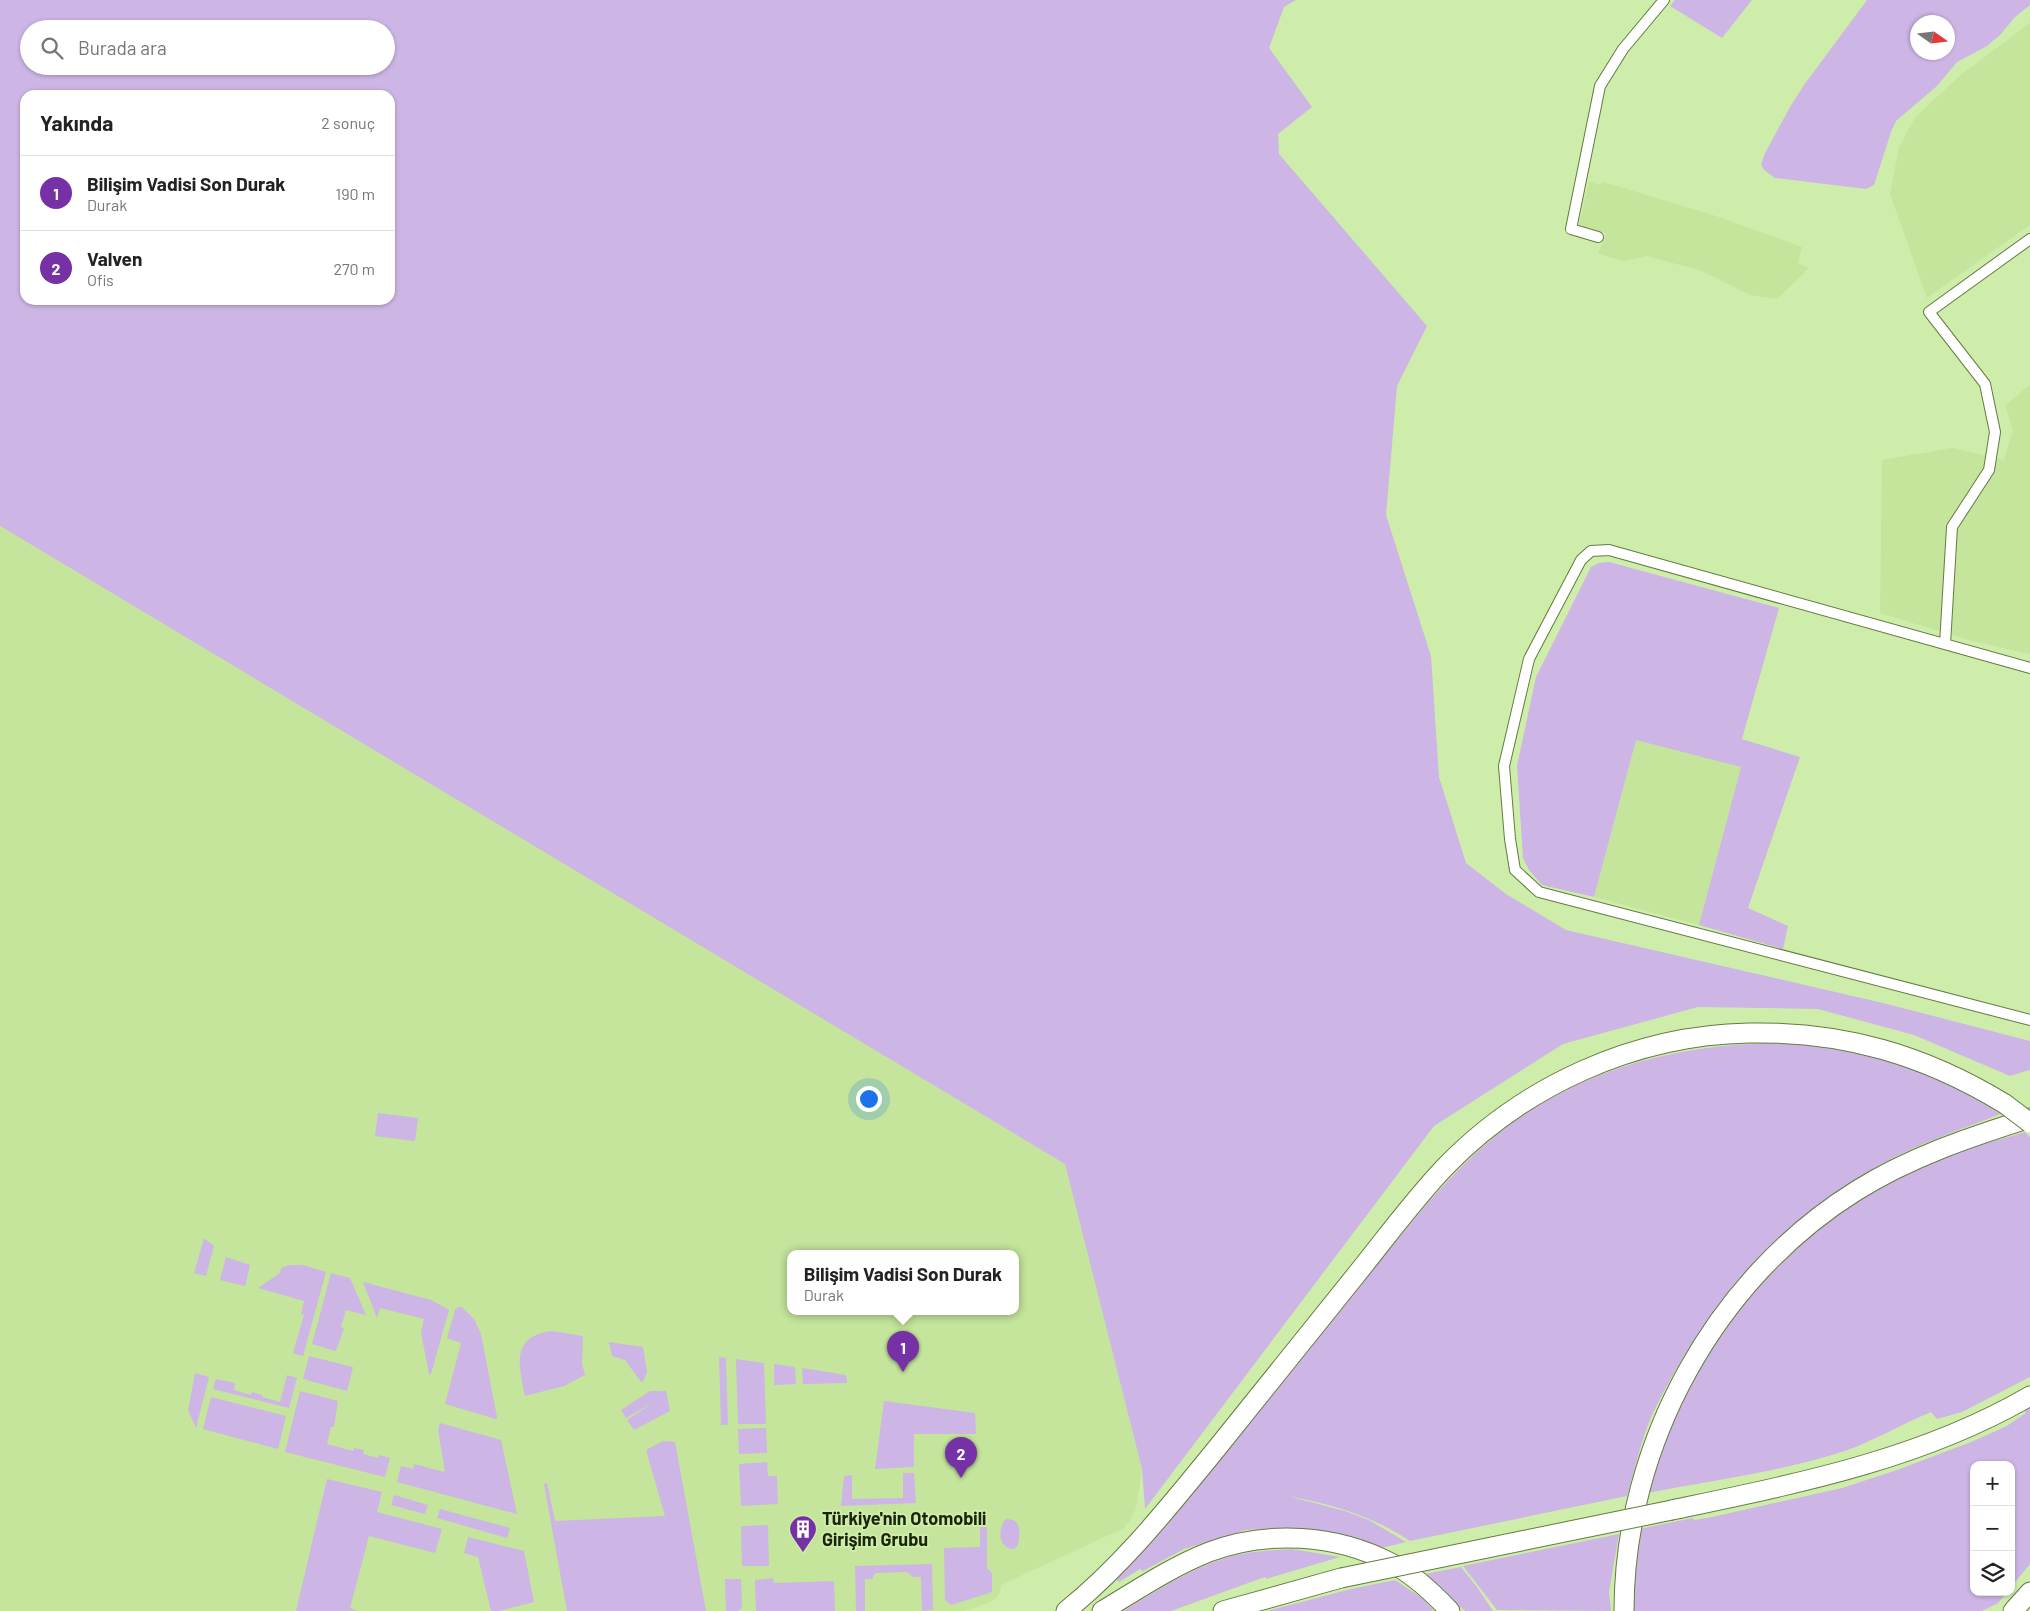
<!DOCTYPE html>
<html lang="tr">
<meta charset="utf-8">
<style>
body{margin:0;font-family:Barlow,sans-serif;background:#f6f6f6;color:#222}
.controls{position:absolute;right:15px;bottom:15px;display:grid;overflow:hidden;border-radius:10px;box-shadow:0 1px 4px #0004}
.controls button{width:45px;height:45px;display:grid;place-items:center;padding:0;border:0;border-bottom:1px solid #e0e0e0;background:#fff;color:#222;font:25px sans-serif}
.compass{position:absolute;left:1910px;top:15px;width:45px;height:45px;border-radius:50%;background:#fff;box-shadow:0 1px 4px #0004;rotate:104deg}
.you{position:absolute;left:868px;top:1098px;width:18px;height:18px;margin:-12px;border:4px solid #fff;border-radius:50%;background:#1a73e8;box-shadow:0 0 0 8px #1a73e833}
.badge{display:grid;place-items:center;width:32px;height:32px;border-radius:50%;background:#7531a5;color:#fff;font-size:16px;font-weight:700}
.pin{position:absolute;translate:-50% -41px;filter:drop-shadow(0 1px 2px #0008)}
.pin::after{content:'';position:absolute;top:26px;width:18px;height:15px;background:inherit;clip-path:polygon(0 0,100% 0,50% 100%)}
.popup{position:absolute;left:787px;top:1250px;width:232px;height:65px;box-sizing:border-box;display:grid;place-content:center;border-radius:10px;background:#fff;filter:drop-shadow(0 1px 4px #0005);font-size:16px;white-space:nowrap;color:#767676}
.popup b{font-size:19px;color:#222}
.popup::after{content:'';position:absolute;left:50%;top:100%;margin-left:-10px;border:10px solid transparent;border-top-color:#fff}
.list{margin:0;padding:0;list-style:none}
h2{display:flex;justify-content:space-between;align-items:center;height:65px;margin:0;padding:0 20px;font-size:21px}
h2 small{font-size:16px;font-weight:400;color:#767676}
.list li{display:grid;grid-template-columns:32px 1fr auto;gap:15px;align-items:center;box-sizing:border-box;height:75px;padding:0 20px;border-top:1px solid #e0e0e0}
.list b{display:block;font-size:19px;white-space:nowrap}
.list p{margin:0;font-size:16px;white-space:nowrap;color:#767676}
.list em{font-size:16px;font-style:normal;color:#767676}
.icon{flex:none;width:28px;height:28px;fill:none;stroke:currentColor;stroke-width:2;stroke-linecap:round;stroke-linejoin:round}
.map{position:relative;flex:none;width:2030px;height:1611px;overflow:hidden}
.search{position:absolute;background:#fff;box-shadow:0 1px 4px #0004;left:20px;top:20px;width:375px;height:55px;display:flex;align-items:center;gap:12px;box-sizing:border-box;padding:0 18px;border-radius:28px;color:#767676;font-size:19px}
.panel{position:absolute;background:#fff;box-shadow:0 1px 4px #0004;left:20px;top:90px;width:375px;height:215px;border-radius:15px}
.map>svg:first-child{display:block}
.built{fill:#c4e59b;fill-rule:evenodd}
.green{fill:#cdb5e5;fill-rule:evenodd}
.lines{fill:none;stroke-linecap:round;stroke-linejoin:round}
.street-casing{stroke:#627c3e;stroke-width:12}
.highway-casing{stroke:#627c3e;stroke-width:21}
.street{stroke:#fff;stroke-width:10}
.highway{stroke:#fff;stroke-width:19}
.highway-bridge-casing{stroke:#627c3e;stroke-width:21;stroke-linecap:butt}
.highway-bridge{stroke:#fff;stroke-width:19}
.labels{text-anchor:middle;stroke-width:4;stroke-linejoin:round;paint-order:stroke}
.poi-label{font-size:18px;font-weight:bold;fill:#1b250b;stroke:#cfedaa;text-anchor:start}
</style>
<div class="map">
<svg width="2030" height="1611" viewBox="0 0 2030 1611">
<rect width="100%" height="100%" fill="#cfedaa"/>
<!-- built -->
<path class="built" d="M2030,23V225L1927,298L1890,194L1899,147L1916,116L1962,74Z
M1589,181L1599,185L1604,182L1716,216L1802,247L1798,263L1809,268L1777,299L1750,295L1702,271L1647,256L1624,261L1598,254L1606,233L1579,225Z
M2030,385V654L1972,641L1880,613L1882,460L1953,448L2004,460L2013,430L2005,405Z
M0,526L1065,1164L1142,1469L1136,1509L1129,1522L1124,1528L1001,1585L1000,1592L996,1598L989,1603L963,1611H0ZM790,1253H1016V1311H790Z
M1636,739L1741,767L1699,925L1594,897Z"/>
<!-- green -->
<path class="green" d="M0,0H1296L1284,7L1269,48L1312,107L1278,134L1279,154L1427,326L1397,386L1386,515L1431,656L1439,777L1466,863L1506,894L1566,930L1887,1004L2030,1041V1070L2010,1076L1914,1035L1818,1009L1698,1007L1563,1044L1434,1126L1145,1509L1142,1469L1065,1164L0,526ZM29,29H386V66H29ZM25,95H390V300H25Z
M1675,0H1752L1722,38L1670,6Z
M1867,0H2030V5L2015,17L2000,35L1987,46L1957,62L1937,86L1896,121L1891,132L1874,185L1866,189L1775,178L1764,170L1761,164L1765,153L1790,107L1804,85ZM1918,22H1948V52H1918Z
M1609,562L1779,608L1742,739L1800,757L1748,908L1788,926L1783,949L1699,925L1741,767L1636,740L1594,897L1542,885L1529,870L1523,858L1517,766L1536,677L1591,567L1599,563Z
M1761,1043C1853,1045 1925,1061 2000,1114C1961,1130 1919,1143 1882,1164C1780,1220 1703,1309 1653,1413C1641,1439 1635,1469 1627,1496L1410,1541C1372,1516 1332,1504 1288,1496L1345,1511L1369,1520L1406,1542L1373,1550L1317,1532L1282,1528L1246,1530L1184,1549L1143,1571L1140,1569L1119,1582L1116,1579C1209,1482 1287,1373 1373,1269C1428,1203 1471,1144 1548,1100C1614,1062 1686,1047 1761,1043Z
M378,1113L418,1118L415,1141L375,1136Z
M2025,1132L2030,1137V1377L1962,1412L1937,1419L1931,1412C1902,1424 1875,1440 1845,1451C1780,1472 1713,1480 1648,1493C1660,1453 1674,1413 1693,1376C1704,1355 1719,1336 1734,1317C1746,1301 1757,1283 1771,1269C1813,1227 1872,1185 1927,1163C1959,1150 1992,1142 2025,1132Z
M204,1238L214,1246L206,1276L194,1273Z
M226,1257L250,1265L245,1286L220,1280Z
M290,1265H303L326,1272L303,1356L293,1353L304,1315L301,1314L304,1301L258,1288L280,1273L281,1268Z
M331,1273L350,1278L366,1315L346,1310L341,1327L344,1328L336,1351L312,1344Z
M363,1282L431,1300L449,1310L431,1374H429L421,1333L424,1319L380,1308L377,1318Z
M458,1307H462L474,1319L481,1334L497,1417L496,1419L445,1404L461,1343L447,1338L455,1310Z
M551,1331L583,1336L582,1364L585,1375L564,1386L525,1396C519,1366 510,1337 551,1331Z
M609,1342L643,1347L647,1372L644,1380L641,1382L625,1360L612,1356Z
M309,1356L353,1367L347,1391L303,1379Z
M719,1357L726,1358L728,1425H721Z
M736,1359L764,1363L766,1424H738Z
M774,1364L795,1367L796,1384L774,1385Z
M802,1368L846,1375L847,1383L803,1384Z
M195,1373L209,1377L196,1428L188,1410Z
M287,1375L297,1378L289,1408L213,1389L216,1379L235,1383L234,1390L251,1395L252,1392L262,1395V1397L280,1402Z
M300,1391L338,1401L334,1427H331L327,1444L353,1451L354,1448L364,1450L363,1454L378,1458L379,1455L390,1458L385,1477L285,1452Z
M650,1391H666L670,1411L634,1430L627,1420L654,1402L626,1418L621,1410Z
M211,1397L286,1416L278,1449L203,1429Z
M884,1401L975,1413L976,1434H914V1467L875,1469Z
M2030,1407V1564L2011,1587V1465H1974V1592H2007L1998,1603L1982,1611H1632L1639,1529L1693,1518L1694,1520L1712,1517L1842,1488L1897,1470L1971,1442L2005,1427L2026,1413L2024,1410Z
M440,1423L501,1440L517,1514L397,1482L401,1466L413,1469L414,1464L445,1472L438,1430Z
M766,1428L767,1453L739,1454L738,1429Z
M663,1441L675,1442L706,1611H567L544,1484L547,1483L555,1521L665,1516L646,1450Z
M767,1462L768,1476H777L778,1504L741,1506L739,1464Z
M903,1473H914L916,1503L841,1506L844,1476L852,1475V1499L903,1498Z
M327,1479L382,1492L377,1512L442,1529L435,1553L369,1536L350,1608L357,1611H296Z
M394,1495L428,1505L425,1514L391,1505Z
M440,1509L510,1528L507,1538L437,1518Z
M980,1514H987V1568L992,1573V1592L951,1605L945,1600L944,1548L980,1547Z
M1006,1519C1022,1519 1020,1532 1018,1545L1014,1549C998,1549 997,1528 1006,1519Z
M768,1525L769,1566H742L741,1526Z
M1619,1534L1609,1592L1611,1611L1497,1610L1463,1566Z
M468,1537L524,1551L534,1602L499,1611H491L478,1557L464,1553Z
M1292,1549L1340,1557L1266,1579L1265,1577L1171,1611H1123C1163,1587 1206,1558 1253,1552C1266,1550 1279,1550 1292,1549Z
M932,1564L933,1610L922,1611L921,1577H913L907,1572L875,1573L872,1579H865V1611H856L855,1566Z
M1461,1567L1477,1587L1493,1611H1465L1425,1574Z
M773,1578L774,1583L834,1581L835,1611H756L755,1580Z
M725,1579H741L742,1608L738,1611H726Z
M1395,1580L1422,1598L1434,1611H1267L1351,1589Z"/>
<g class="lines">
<!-- street casing -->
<g class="street-casing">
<path id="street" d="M1598,237L1571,229L1600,86L1623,49L1664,0
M1945,644L1952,527L1989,470L1995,432L1985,384L1929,312L2030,239
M2030,668L1609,550L1591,551L1581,560L1529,659L1504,766L1510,839L1515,870L1539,892L2030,1020"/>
</g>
<!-- highway casing -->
<g class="highway-casing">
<path id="highway" d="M1672,1510C1795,1484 1920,1460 2030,1396
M1066,1611C1123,1565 1167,1509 1213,1453C1261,1394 1308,1334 1356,1275C1385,1239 1412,1202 1444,1168C1523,1086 1634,1035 1749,1033C1843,1031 1925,1055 2005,1104
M1102,1611C1137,1590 1171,1567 1209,1552C1267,1530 1336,1534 1391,1563C1413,1574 1433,1593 1450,1611
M1223,1611L1341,1578
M1624,1611C1624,1445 1715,1279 1856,1191C1910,1157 1970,1137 2030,1118
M2013,1611L2030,1592"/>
</g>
<!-- street -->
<use href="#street" class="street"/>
<!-- highway -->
<use href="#highway" class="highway"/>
<!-- highway-bridge casing -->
<g class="highway-bridge-casing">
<path id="highway-bridge" d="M2005,1104L2030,1123
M1341,1578L1672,1510"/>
</g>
<!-- highway-bridge -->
<use href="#highway-bridge" class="highway-bridge"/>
</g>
<!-- icons -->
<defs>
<g id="building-pin" transform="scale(1.4375)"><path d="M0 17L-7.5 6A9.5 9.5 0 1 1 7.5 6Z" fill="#7531a5" stroke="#cfedaa"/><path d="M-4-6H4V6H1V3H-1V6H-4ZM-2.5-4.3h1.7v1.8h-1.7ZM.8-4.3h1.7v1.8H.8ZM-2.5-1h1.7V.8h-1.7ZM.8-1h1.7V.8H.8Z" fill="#fff"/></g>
</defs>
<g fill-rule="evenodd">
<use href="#building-pin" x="803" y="1529"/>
</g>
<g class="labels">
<!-- poi labels -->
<g class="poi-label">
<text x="822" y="1525">Türkiye'nin Otomobili<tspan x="822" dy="21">Girişim Grubu</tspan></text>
</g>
</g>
</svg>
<div class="controls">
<button>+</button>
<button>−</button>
<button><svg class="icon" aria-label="layers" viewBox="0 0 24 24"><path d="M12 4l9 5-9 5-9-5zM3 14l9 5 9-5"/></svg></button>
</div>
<svg class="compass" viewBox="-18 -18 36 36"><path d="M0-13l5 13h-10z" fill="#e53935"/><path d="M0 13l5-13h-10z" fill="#767676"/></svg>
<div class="you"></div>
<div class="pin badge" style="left:903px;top:1372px">1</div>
<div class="popup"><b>Bilişim Vadisi Son Durak</b>Durak</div>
<div class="pin badge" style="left:961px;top:1478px">2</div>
<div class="search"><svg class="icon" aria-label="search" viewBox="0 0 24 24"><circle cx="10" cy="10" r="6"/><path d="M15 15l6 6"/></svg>Burada ara</div>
<section class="panel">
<h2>Yakında<small>2 sonuç</small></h2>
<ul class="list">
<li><span class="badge">1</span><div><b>Bilişim Vadisi Son Durak</b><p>Durak</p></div><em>190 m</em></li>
<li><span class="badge">2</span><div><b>Valven</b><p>Ofis</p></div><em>270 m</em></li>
</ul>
</section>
</div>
